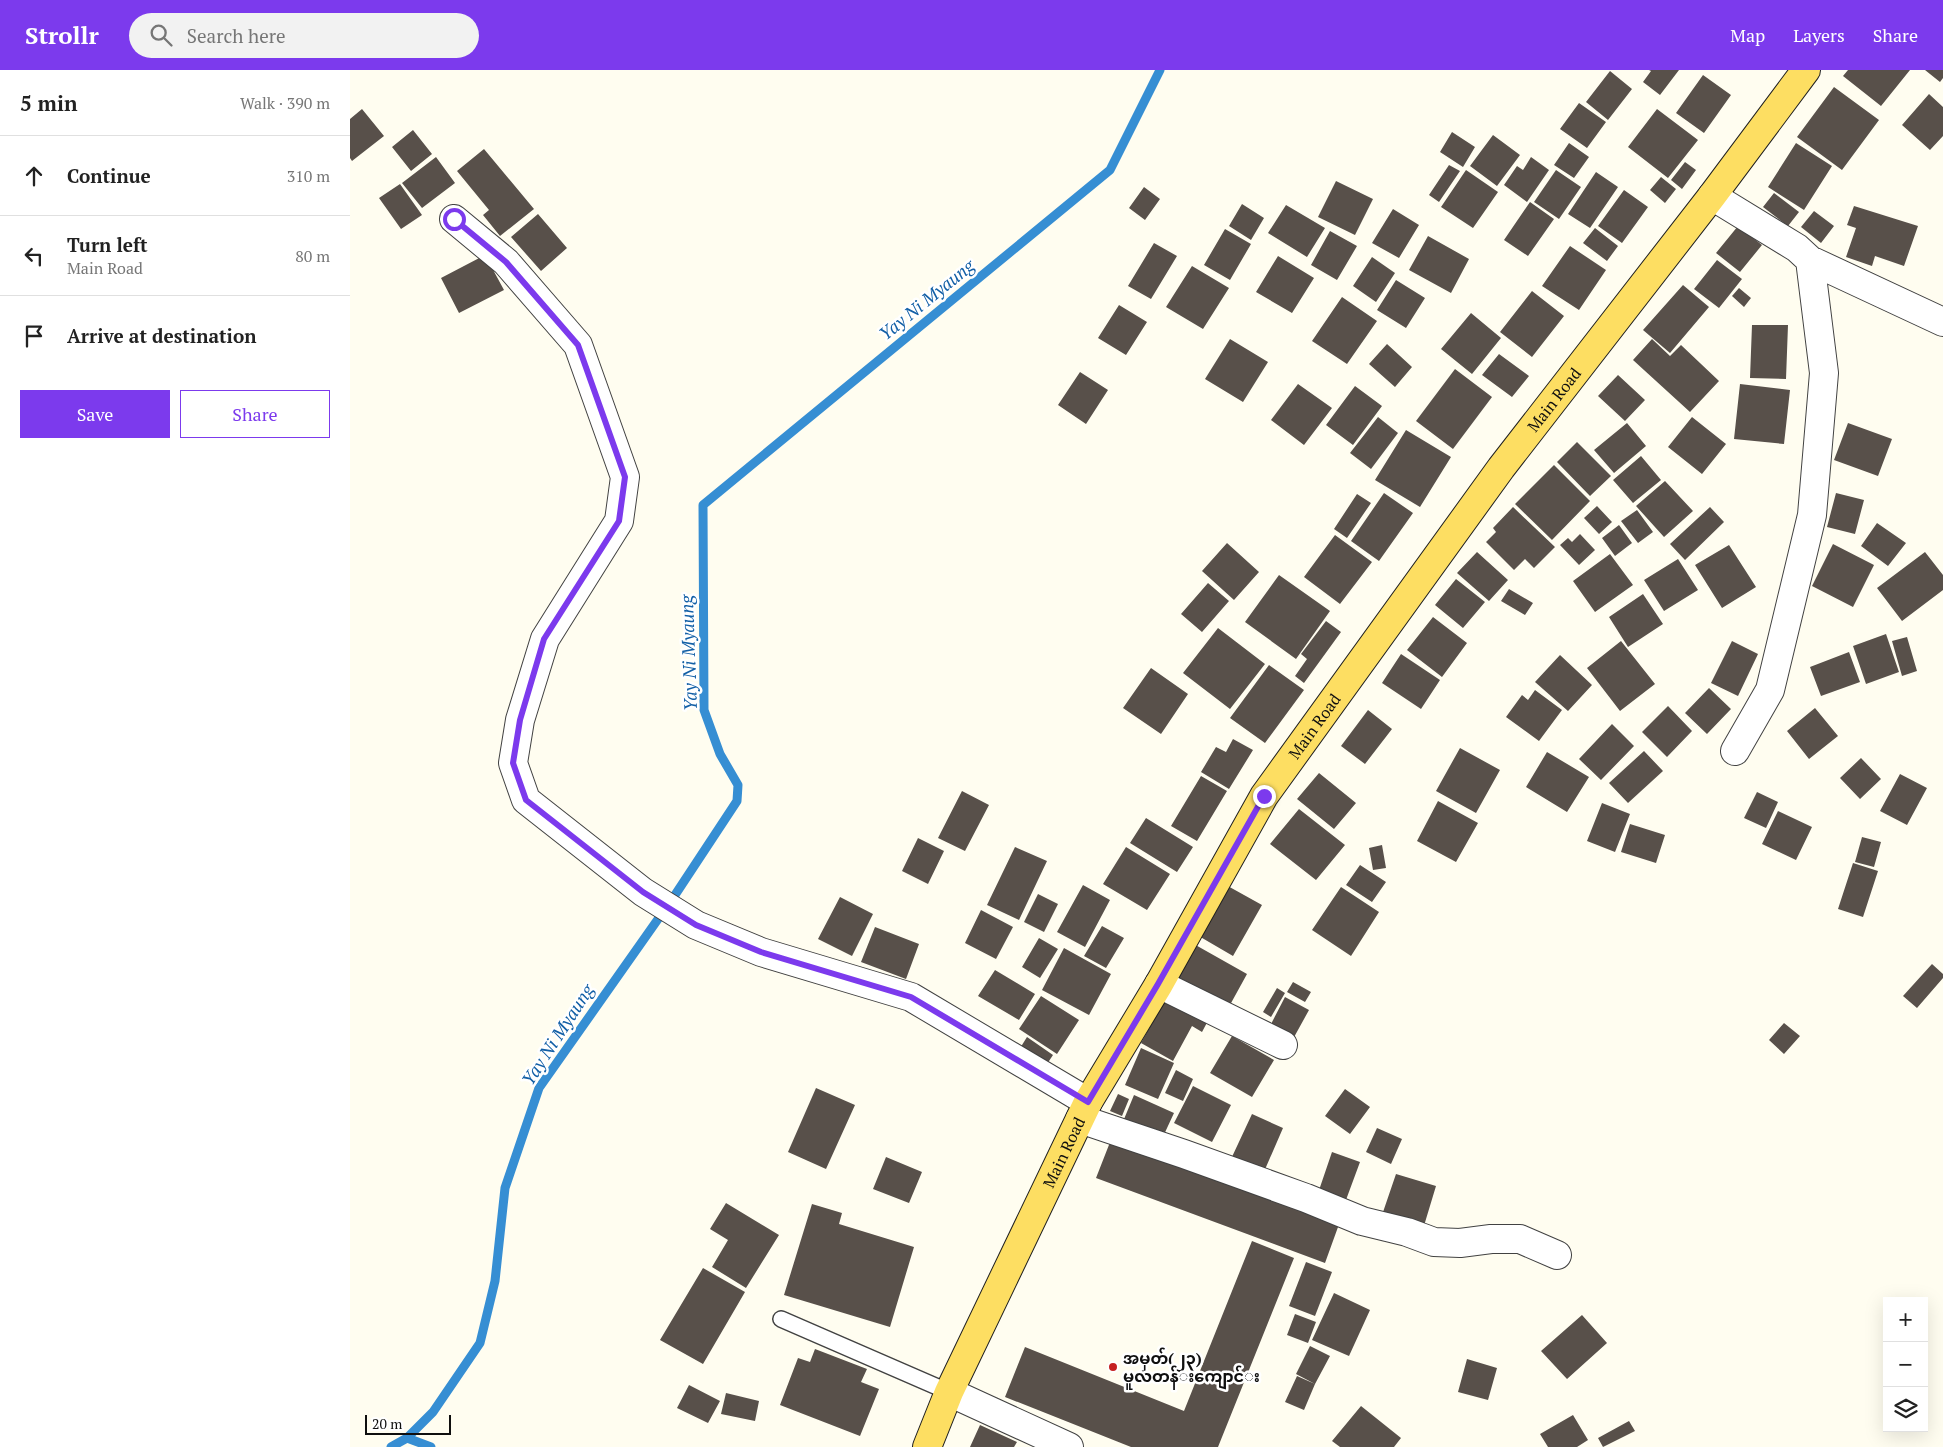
<!DOCTYPE html>
<meta charset="utf-8">
<style>
body{margin:0;font-family:"PT Serif","Noto Sans Myanmar",serif;background:#f2f2f2;color:#222}
.controls{position:absolute;right:15px;bottom:15px;display:grid;overflow:hidden;border-radius:0px;box-shadow:0 5px 20px #0002}
.controls button{width:45px;height:45px;display:grid;place-items:center;padding:0;border:0;border-bottom:1px solid #e0e0e0;background:#fff;color:#222;font:25px sans-serif}
.scale{position:absolute;left:15px;bottom:12px;width:86px;box-sizing:border-box;padding-left:5px;border:2px solid #0f0f0f;border-top:0;font-size:14px;line-height:18px;white-space:nowrap;color:#0f0f0f;-webkit-text-stroke:4px #fff;paint-order:stroke}
.stop{position:absolute;width:15px;height:15px;margin:-11px;border:4px solid #7c3aed;border-radius:50%;background:#fff}
.stop.end{background:#7c3aed;border-color:#fff;box-shadow:0 1px 5px #0008}
.list{margin:0;padding:0;list-style:none}
h2{display:flex;justify-content:space-between;align-items:center;height:65px;margin:0;padding:0 20px;font-size:21px}
h2 small{font-size:16px;font-weight:400;color:#767676}
.list li{display:grid;grid-template-columns:32px 1fr auto;gap:15px;align-items:center;box-sizing:border-box;height:80px;padding:0 20px;border-top:1px solid #e0e0e0}
.list b{display:block;font-size:19px;white-space:nowrap}
.list p{margin:0;font-size:16px;white-space:nowrap;color:#767676}
.list em{font-size:16px;font-style:normal;color:#767676}
.actions{display:flex;gap:10px;padding:15px 20px}
.actions a{flex:1;padding:11px 0;border:1px solid #7c3aed;border-radius:0px;text-align:center;font-size:18px;color:#7c3aed}
.actions .main{background:#7c3aed;color:#fff}
.icon{flex:none;width:28px;height:28px;fill:none;stroke:currentColor;stroke-width:2;stroke-linecap:round;stroke-linejoin:round}
.map{position:relative;flex:none;width:1593px;height:1377px;overflow:hidden}
header{display:flex;align-items:center;gap:30px;box-sizing:border-box;height:70px;padding:0 25px;background:#7c3aed;color:#fff}
header strong{font-size:24px}
nav{display:flex;gap:28px;margin-inline-start:auto;font-size:18px}
.search{width:350px;height:45px;background:#f2f2f2;display:flex;align-items:center;gap:12px;box-sizing:border-box;padding:0 18px;border-radius:28px;color:#767676;font-size:19px}
main{display:flex}
aside{flex:1;background:#fff}
.map>svg:first-child{display:block}
.lines{fill:none;stroke-linecap:round;stroke-linejoin:round}
.stream{stroke:#368ed3;stroke-width:9}
.building{fill:#58504a}
.lane-casing{stroke:#424242;stroke-width:18}
.street-casing{stroke:#424242;stroke-width:30}
.primary-casing{stroke:#202020;stroke-width:30}
.lane{stroke:#fff;stroke-width:15}
.street{stroke:#fff;stroke-width:28}
.primary{stroke:#fdde62;stroke-width:28}
.route{stroke:#7c3aed;stroke-width:6}
.poi-dot{fill:#c52021;stroke:#fff;stroke-width:2}
.labels{text-anchor:middle;stroke-width:5;stroke-linejoin:round;paint-order:stroke}
.street-label{font-size:16px;fill:#0f0f0f;stroke:#fff}
.poi-label{font-size:16px;font-weight:bold;fill:#0f0f0f;stroke:#fff;text-anchor:start}
.water-label{font-size:18px;font-style:italic;fill:#125fa6;stroke:#fff}
</style>
<header>
<strong>Strollr</strong>
<div class="search"><svg class="icon" aria-label="search" viewBox="0 0 24 24"><circle cx="10" cy="10" r="6"/><path d="M15 15l6 6"/></svg>Search here</div>
<nav><a>Map</a><a>Layers</a><a>Share</a></nav>
</header>
<main>
<aside>
<h2>5 min<small>Walk · 390 m</small></h2>
<ul class="list">
<li><svg class="icon" aria-label="ahead" viewBox="0 0 24 24"><path d="M12 20V5M6 11l6-6 6 6"/></svg><div><b>Continue</b></div><em>310 m</em></li>
<li><svg class="icon" aria-label="left" viewBox="0 0 24 24"><path d="M17 20v-9H6M10 6l-5 5 5 5"/></svg><div><b>Turn left</b><p>Main Road</p></div><em>80 m</em></li>
<li><svg class="icon" aria-label="arrive" viewBox="0 0 24 24"><path d="M6 21V4h12l-3 4 3 4H6"/></svg><div><b>Arrive at destination</b></div></li>
</ul>
<div class="actions"><a class="main">Save</a><a>Share</a></div>
</aside>
<div class="map">
<svg width="1593" height="1377" viewBox="0 0 1593 1377">
<rect width="100%" height="100%" fill="#fffdf0"/>
<g class="lines">
<!-- stream -->
<path class="stream" d="M57,1368L81,1377
M41,1377L57,1368L83,1342L130,1273L145,1211L155,1118L189,1018L325,825L387,731L388,715L370,684L354,640L353,435L760,100L810,0"/>
</g>
<!-- building -->
<path class="building" d="M1299,0H1329L1310,25L1293,12L1301,1Z
M1498,0H1560L1531,36L1493,6Z
M1575,0H1593V8L1590,12Z
M1260,1L1282,19L1258,50L1236,32Z
M1353,5L1381,25L1354,63L1326,43Z
M1484,17L1529,50L1492,100L1447,67Z
M1579,24L1593,37V66L1580,80L1552,55Z
M1229,33L1256,52L1237,78L1210,59Z
M12,39L34,66L2,91L0,88V49Z
M1307,39L1348,70L1318,108L1278,77Z
M63,60L82,84L61,101L42,77Z
M1102,62L1125,77L1113,97L1090,82Z
M1143,65L1170,85L1147,116L1120,96Z
M1219,73L1239,87L1224,108L1204,95Z
M1446,73L1482,96L1454,140L1418,117Z
M134,79L184,139L150,166L133,145L139,140L107,101Z
M86,87L105,113L72,138L52,113Z
M1181,87L1199,100L1177,132L1154,115L1167,96L1173,100Z
M1335,92L1346,100L1332,119L1321,110Z
M1099,95L1110,101L1089,132L1079,125Z
M1116,100L1148,122L1123,158L1091,137Z
M1206,100L1231,117L1209,149L1184,132Z
M1246,102L1268,117L1240,158L1218,144Z
M1311,107L1326,119L1315,133L1300,120Z
M986,111L1023,129L1005,165L968,147Z
M50,114L72,145L51,159L29,128Z
M794,117L810,129L795,150L779,138Z
M1274,120L1298,137L1272,173L1248,156Z
M1424,123L1449,142L1438,156L1413,137Z
M1180,132L1204,149L1178,186L1154,170Z
M892,134L914,148L901,170L879,156Z
M936,135L975,158L957,187L918,163Z
M1504,136L1568,156L1554,196L1525,186L1522,196L1496,187L1506,158L1497,155Z
M1043,139L1069,155L1049,188L1022,173Z
M1464,141L1484,156L1471,173L1451,157Z
M188,144L217,178L191,201L161,167Z
M1388,156L1412,175L1390,202L1366,183Z
M1245,158L1268,176L1257,191L1233,173Z
M875,159L901,174L880,210L854,195Z
M980,161L1007,176L987,210L961,195Z
M1078,166L1119,189L1101,223L1059,200Z
M804,173L827,186L801,229L778,216Z
M1220,176L1256,200L1229,240L1192,216Z
M135,185L154,220L109,243L91,208Z
M928,186L964,208L942,243L906,222Z
M1022,187L1045,203L1026,232L1003,216Z
M1367,190L1392,209L1369,238L1344,219Z
M842,196L879,218L853,259L816,237Z
M1046,210L1075,228L1056,258L1027,240Z
M1333,215L1359,237L1320,283L1293,260Z
M1389,218L1401,228L1394,237L1382,226Z
M1182,221L1214,246L1182,287L1150,262Z
M992,227L1027,251L997,294L962,271Z
M769,235L797,252L776,285L748,268Z
M1121,243L1151,268L1122,304L1091,279Z
M1402,255H1438L1436,309L1400,308Z
M880,269L918,292L893,332L855,309Z
M1302,269L1320,286L1331,275L1369,311L1340,342L1283,290Z
M1037,274L1062,297L1045,317L1019,294Z
M1149,284L1179,306L1162,327L1132,305Z
M1105,299L1142,327L1103,379L1066,351Z
M730,302L758,320L736,354L708,335Z
M1268,305L1295,330L1275,351L1248,326Z
M948,314L982,338L954,375L921,350Z
M1390,314L1440,320L1434,374L1384,369Z
M1005,316L1032,336L1003,375L976,355Z
M1028,347L1048,363L1021,399L1000,383Z
M1342,347L1376,374L1352,404L1318,377Z
M1277,353L1296,376L1264,403L1244,380Z
M1498,353L1542,369L1528,406L1484,390Z
M1056,360L1101,387L1070,437L1025,410Z
M1227,372L1261,406L1240,426L1207,392Z
M1291,386L1311,410L1283,433L1263,410Z
M1204,395L1240,431L1202,470L1165,434Z
M1315,411L1343,441L1314,467L1286,436Z
M1034,423L1063,443L1029,491L1001,471Z
M1486,423L1514,430L1505,464L1477,457Z
M1007,424L1021,433L997,468L984,459Z
M1247,436L1262,452L1249,464L1234,448Z
M1163,437L1205,477L1184,498L1175,489L1164,500L1136,472L1146,462L1143,458Z
M1360,437L1374,452L1335,490L1320,474Z
M1287,440L1303,462L1288,473L1271,451Z
M1527,453L1556,473L1538,496L1511,476Z
M1269,455L1282,473L1265,486L1252,468Z
M1230,464L1245,480L1229,495L1210,475L1218,468L1222,472Z
M985,465L1022,492L990,534L954,507Z
M877,473L909,502L884,530L852,501Z
M1483,474L1524,495L1503,537L1462,516Z
M1379,475L1406,517L1372,538L1345,495Z
M1127,482L1158,510L1139,531L1107,503Z
M1575,482L1593,505V520L1552,551L1527,518Z
M1260,484L1283,515L1245,542L1223,511Z
M1328,489L1348,520L1314,541L1294,510Z
M929,505L980,541L946,589L895,552Z
M1106,509L1135,532L1113,558L1085,535Z
M858,513L879,531L852,562L831,544Z
M1159,519L1183,533L1175,545L1151,531Z
M1293,524L1313,554L1278,577L1259,547Z
M1083,547L1117,573L1092,607L1057,580Z
M976,551L991,562L954,613L945,606L957,589L951,584Z
M868,558L915,594L880,639L833,603Z
M1536,564L1549,602L1516,614L1503,576Z
M1557,567L1567,601L1552,606L1542,571Z
M1271,571L1305,614L1270,641L1237,598Z
M1382,571L1408,584L1388,626L1361,613Z
M1499,582L1510,612L1471,626L1460,597Z
M1051,584L1090,610L1071,639L1032,613Z
M1210,585L1242,615L1218,641L1185,612Z
M919,595L954,620L915,673L880,648Z
M801,598L838,624L811,664L773,638Z
M1359,618L1381,639L1357,664L1335,643Z
M1185,620L1212,640L1189,671L1156,647L1172,625L1178,630Z
M1318,636L1342,661L1317,687L1292,662Z
M1465,638L1488,666L1459,689L1437,661Z
M1018,640L1042,659L1015,694L991,676Z
M1262,654L1284,676L1251,710L1229,689Z
M883,669L903,680L879,719L851,702L866,677L876,682Z
M1110,678L1150,700L1126,743L1086,721Z
M1294,681L1313,701L1278,733L1259,713Z
M1197,682L1239,707L1217,742L1176,717Z
M1511,688L1531,709L1510,729L1490,708Z
M969,703L1006,733L984,759L947,729Z
M1550,704L1577,718L1557,755L1530,741Z
M851,706L877,721L847,771L821,756Z
M612,721L639,735L615,781L588,768Z
M1407,722L1428,732L1416,758L1394,748Z
M1088,731L1128,753L1106,792L1067,771Z
M1252,733L1280,744L1265,782L1237,771Z
M949,739L995,775L966,810L920,774Z
M1428,741L1462,757L1446,790L1412,774Z
M796,748L843,777L827,802L780,773Z
M1280,754L1315,765L1306,793L1271,782Z
M1512,767L1531,772L1524,797L1505,792Z
M568,768L594,781L578,814L552,801Z
M1032,775L1036,798L1023,800L1019,778Z
M665,777L697,791L669,850L637,835Z
M776,777L820,804L797,840L753,814Z
M1503,793L1528,801L1513,847L1488,839Z
M1010,795L1036,812L1022,832L996,815Z
M733,815L760,830L735,877L707,862Z
M876,815L912,835L883,886L847,865Z
M991,817L1029,842L1001,886L962,860Z
M688,824L708,834L694,862L674,852Z
M490,827L523,844L502,886L468,869Z
M631,840L663,857L646,889L615,873Z
M752,856L774,868L756,898L734,886Z
M525,857L569,874L556,909L511,892Z
M689,868L708,879L690,908L672,897Z
M842,873L897,904L875,944L819,913Z
M714,878L761,904L739,945L692,920Z
M1582,894L1593,904V908L1567,938L1553,926Z
M645,900L685,924L669,950L628,926Z
M943,912L961,922L955,932L937,922Z
M927,918L935,923L921,947L913,942Z
M818,925L860,947L852,962L842,956L823,991L791,973Z
M691,926L729,950L707,984L669,959Z
M935,927L959,940L943,969L920,956Z
M1434,953L1450,966L1434,984L1419,970Z
M882,966L924,990L902,1027L860,1003Z
M677,967L703,985L693,1000L667,983Z
M791,978L824,993L808,1029L775,1015Z
M826,1000L843,1009L833,1031L815,1023Z
M843,1016L881,1035L862,1072L824,1053Z
M466,1018L505,1035L476,1099L438,1082Z
M995,1019L1020,1037L1000,1064L975,1046Z
M768,1024L779,1029L772,1046L760,1041Z
M784,1025L824,1043L811,1071L772,1054Z
M902,1044L933,1058L913,1104L881,1089Z
M1027,1058L1052,1069L1041,1094L1016,1082Z
M764,1062L992,1146L975,1193L746,1108Z
M982,1082L1010,1092L993,1138L966,1129Z
M536,1087L572,1102L559,1133L523,1119Z
M1046,1104L1086,1116L1073,1159L1032,1145Z
M376,1133L429,1165L396,1218L362,1197L378,1170L360,1159Z
M462,1134L492,1143L489,1154L564,1177L540,1257L434,1225Z
M902,1171L944,1188L868,1377H781L655,1327L675,1277L834,1341Z
M956,1192L982,1202L965,1246L939,1236Z
M353,1198L395,1222L353,1294L310,1270Z
M984,1223L1020,1240L999,1286L962,1270Z
M945,1244L966,1252L958,1273L937,1265Z
M1232,1245L1257,1273L1217,1309L1191,1281Z
M960,1276L980,1286L965,1314L946,1304Z
M465,1279L517,1299L511,1312L529,1319L510,1366L430,1335L448,1288L460,1292Z
M1117,1289L1147,1298L1138,1330L1108,1322Z
M947,1306L965,1314L954,1340L935,1332Z
M339,1315L370,1331L358,1353L327,1338Z
M376,1323L409,1331L405,1351L371,1344Z
M1011,1336L1051,1368L1044,1377H990L982,1371Z
M1223,1345L1238,1370L1227,1377H1198L1190,1364Z
M1279,1351L1285,1361L1253,1377L1248,1368Z
M630,1355L667,1372L664,1377H620Z"/>
<g class="lines">
<!-- lane casing -->
<g class="lane-casing">
<path id="lane" d="M431,1249L599,1322"/>
</g>
<!-- street casing -->
<g class="street-casing">
<path id="street" d="M1362,126L1447,178L1460,190L1474,303L1462,445L1420,620L1385,681
M104,149L156,192L228,275L275,407L269,451L195,569L170,650L163,693L176,730L293,822L346,855L411,882L561,927L738,1032
M1460,190L1593,252
M809,914L933,975
M730,1049L834,1084L956,1128L1012,1151L1057,1162L1084,1172L1110,1173L1141,1169H1170L1207,1185
M599,1322L719,1377"/>
</g>
<!-- primary casing -->
<g class="primary-casing">
<g id="primary">
<path id="s1" d="M577,1377L599,1322L738,1032L809,914L914,726L1151,398L1362,126L1456,0"/>
</g>
</g>
<!-- lane -->
<use href="#lane" class="lane"/>
<!-- street -->
<use href="#street" class="street"/>
<!-- primary -->
<use href="#primary" class="primary"/>
</g>
<g class="lines">
<!-- route -->
<path class="route" d="M104,149L156,192L228,275L275,407L269,451L194,569L170,650L163,693L176,730L293,822L346,855L411,882L561,927L738,1032L808,914L914,726"/>
</g>
<!-- markers -->
<circle class="poi-dot" cx="763" cy="1297" r="5"/>
<g class="labels">
<!-- street labels -->
<g class="street-label">
<text dy="6" stroke="none"><textPath href="#s1" startOffset="1225">Main Road</textPath></text>
<text dy="6" stroke="none"><textPath href="#s1" startOffset="820">Main Road</textPath></text>
<text dy="6" stroke="none"><textPath href="#s1" startOffset="325">Main Road</textPath></text>
</g>
<!-- poi labels -->
<g class="poi-label">
<text x="773" y="1294">အမှတ်(၂၃)<tspan x="773" dy="18">မူလတန်‌း‌ကျောင်‌း</tspan></text>
</g>
<!-- water labels -->
<g class="water-label">
<text transform="translate(577 230) rotate(-39)" y="6">Yay Ni Myaung</text>
<text transform="translate(339 583) rotate(-92)" y="6">Yay Ni Myaung</text>
<text transform="translate(208 965) rotate(-57)" y="6">Yay Ni Myaung</text>
</g>
</g>
</svg>
<div class="controls">
<button>+</button>
<button>−</button>
<button><svg class="icon" aria-label="layers" viewBox="0 0 24 24"><path d="M12 4l9 5-9 5-9-5zM3 14l9 5 9-5"/></svg></button>
</div>
<div class="scale">20 m</div>
<div class="stop" style="left:104px;top:149px"></div>
<div class="stop end" style="left:914px;top:726px"></div>
</div>
</main>
